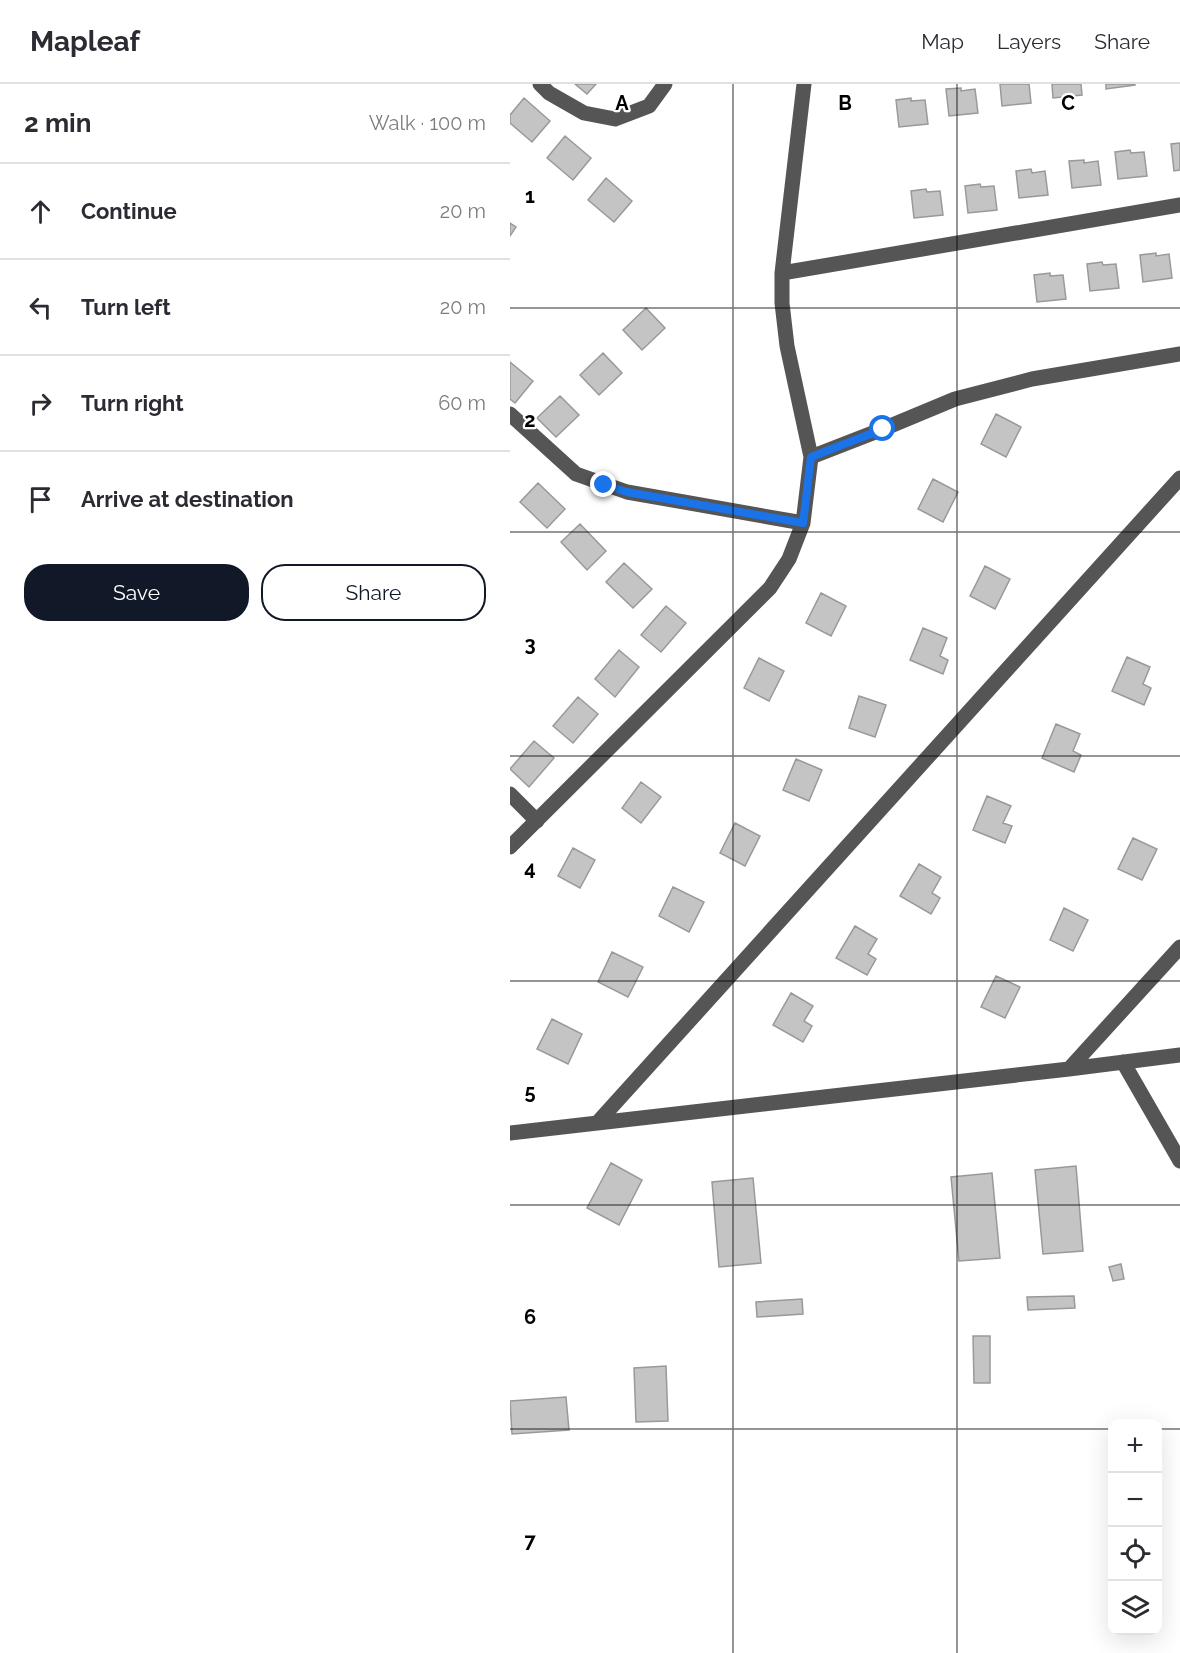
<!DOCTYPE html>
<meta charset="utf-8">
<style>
body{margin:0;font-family:Raleway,sans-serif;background:#f2f2f3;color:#2b2b33}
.controls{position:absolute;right:18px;bottom:18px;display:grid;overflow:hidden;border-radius:12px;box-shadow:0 6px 24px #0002}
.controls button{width:54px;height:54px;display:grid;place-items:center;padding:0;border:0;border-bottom:2px solid #e1e1e2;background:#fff;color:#2b2b33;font:30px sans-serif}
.stop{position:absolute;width:18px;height:18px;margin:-14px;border:4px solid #1a73e8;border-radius:50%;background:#fff}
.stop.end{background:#1a73e8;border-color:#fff;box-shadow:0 2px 6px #0008}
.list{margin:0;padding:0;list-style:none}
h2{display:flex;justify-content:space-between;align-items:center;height:78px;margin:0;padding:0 24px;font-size:26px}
h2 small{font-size:20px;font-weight:400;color:#7c7c81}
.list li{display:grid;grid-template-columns:39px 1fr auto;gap:18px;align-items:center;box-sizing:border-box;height:96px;padding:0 24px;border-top:2px solid #e1e1e2}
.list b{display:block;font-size:22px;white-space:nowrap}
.list em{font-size:20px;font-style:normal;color:#7c7c81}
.actions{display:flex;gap:12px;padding:18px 24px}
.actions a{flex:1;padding:14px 0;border:2px solid #111827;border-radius:24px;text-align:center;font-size:21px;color:#111827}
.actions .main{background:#111827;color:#fff}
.icon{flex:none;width:33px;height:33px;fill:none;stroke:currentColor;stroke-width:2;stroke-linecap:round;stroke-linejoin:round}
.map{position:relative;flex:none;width:670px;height:1569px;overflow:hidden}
header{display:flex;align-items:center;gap:36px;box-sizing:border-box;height:84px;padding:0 30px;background:#fff;border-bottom:2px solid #e1e1e2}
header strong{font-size:28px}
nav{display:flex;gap:33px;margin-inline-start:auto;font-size:21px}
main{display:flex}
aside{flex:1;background:#fff}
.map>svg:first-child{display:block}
.building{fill:#c4c4c4;stroke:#999;stroke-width:1.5}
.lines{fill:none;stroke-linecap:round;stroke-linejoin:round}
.minor{stroke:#555;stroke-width:15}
.route{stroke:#1a73e8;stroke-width:8}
.grid{fill:none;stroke:#000;stroke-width:1.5;stroke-opacity:0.55}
.grid-label{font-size:20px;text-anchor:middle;font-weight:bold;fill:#000;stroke:#fff;stroke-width:4.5;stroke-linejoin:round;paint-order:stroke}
</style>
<header>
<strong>Mapleaf</strong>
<nav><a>Map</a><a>Layers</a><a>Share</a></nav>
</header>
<main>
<aside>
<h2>2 min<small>Walk · 100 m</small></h2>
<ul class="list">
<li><svg class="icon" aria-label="ahead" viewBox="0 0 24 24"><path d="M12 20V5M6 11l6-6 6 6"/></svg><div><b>Continue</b></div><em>20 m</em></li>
<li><svg class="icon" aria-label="left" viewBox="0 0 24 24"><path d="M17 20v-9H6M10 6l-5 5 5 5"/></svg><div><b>Turn left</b></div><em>20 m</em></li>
<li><svg class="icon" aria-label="right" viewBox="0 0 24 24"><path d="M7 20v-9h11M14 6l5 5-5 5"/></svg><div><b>Turn right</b></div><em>60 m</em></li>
<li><svg class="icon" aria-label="arrive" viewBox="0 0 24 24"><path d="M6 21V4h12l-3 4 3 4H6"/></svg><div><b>Arrive at destination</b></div></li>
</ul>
<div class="actions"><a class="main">Save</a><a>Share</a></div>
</aside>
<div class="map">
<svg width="670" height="1569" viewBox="0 0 670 1569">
<rect width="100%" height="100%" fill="#fff"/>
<!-- building -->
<path class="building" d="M65,0H86L77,10Z
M490,0H519L521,19L492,22Z
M542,0H571L572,11L543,14Z
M596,0H625V1L596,5Z
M451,4V7L465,5L468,29L439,32L436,5Z
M14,14L40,37L22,58L0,39V31Z
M401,14V17L415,16L418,40L389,43L386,16Z
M55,52L81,74L63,96L37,74Z
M670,59V86L664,87L661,60Z
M620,66L621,69L634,68L637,92L608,95L605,68Z
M574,76V79L588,77L591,101L562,104L559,77Z
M521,85L522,89L535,87L538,111L509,114L506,87Z
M96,94L122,117L104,138L78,116Z
M470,100L471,103L484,102L487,126L458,129L455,102Z
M416,105L417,108L430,107L433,131L404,134L401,107Z
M0,139L6,143L0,152Z
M646,169V172L659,170L662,194L633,198L630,171Z
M592,178L593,181L606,180L609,204L580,207L577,180Z
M540,189V192L553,191L556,215L527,218L524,191Z
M136,224L155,244L132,266L113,246Z
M93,269L112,289L89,311L70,291Z
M0,278L23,297L5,319L0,315Z
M50,312L69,331L46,353L27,334Z
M486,330L511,343L496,373L471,360Z
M423,395L448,408L433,438L408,425Z
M28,399L55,425L37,444L10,418Z
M70,440L96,467L77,486L51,458Z
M114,479L142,505L123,524L96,498Z
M475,482L500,495L485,525L460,512Z
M311,509L336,522L321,552L296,539Z
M156,522L176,539L151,568L131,551Z
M413,544L437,554L430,572L438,576L433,590L400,576Z
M109,566L129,583L105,613L85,595Z
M617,573L640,583L633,600L641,604L634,621L602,607Z
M249,574L274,587L259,617L234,604Z
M349,612L376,621L365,653L339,644Z
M68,613L88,630L63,659L43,642Z
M546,640L570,650L563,667L571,671L564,688L532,674Z
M24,657L44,674L19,703L0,685Z
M286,675L312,686L299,717L273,706Z
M131,698L151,713L131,739L112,724Z
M477,712L501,722L493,739L502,742L495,759L463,746Z
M225,739L250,752L235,782L210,769Z
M623,754L647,765L632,796L608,785Z
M63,764L85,776L70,804L48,792Z
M409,780L431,793L422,809L430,814L421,830L390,812Z
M163,803L194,818L179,848L149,832Z
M554,824L578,836L563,867L540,856Z
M345,842L367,855L358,870L366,875L357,891L326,874Z
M102,868L133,883L118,913L88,898Z
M486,892L510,903L495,934L471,923Z
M281,909L303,922L294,937L302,942L293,958L263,941Z
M42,935L72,950L58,980L27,965Z
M101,1079L132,1096L109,1141L77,1124Z
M566,1082L573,1167L533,1170L525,1086Z
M482,1089L490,1174L449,1177L441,1093Z
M243,1094L251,1179L209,1183L202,1098Z
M611,1180L614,1195L603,1197L599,1183Z
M564,1212L565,1224L518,1226L517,1213Z
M292,1215L293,1230L247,1233L246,1218Z
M463,1252H480V1299H464Z
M156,1282L158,1337L126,1338L124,1284Z
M56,1313L59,1346L2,1350L0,1317Z"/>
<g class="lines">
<!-- minor -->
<path class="minor" d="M30,0L39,9L74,29L105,35L139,22L155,0
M272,189L670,121
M0,330L66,390L117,408L293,439
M301,373L373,345L445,315L522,295L670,270
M0,710L27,737
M0,763L260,504L279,475L293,439L301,373L277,262L272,219V189L294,0
M613,978L670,1077
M559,985L670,863
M88,1038L670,394
M0,1049L559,985L670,971"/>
</g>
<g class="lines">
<!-- route -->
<path class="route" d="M94,401L117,408L293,439L301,373L373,345"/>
</g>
<!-- grid -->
<path class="grid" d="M223,0V1569M447,0V1569M0,224H670M0,448H670M0,672H670M0,897H670M0,1121H670M0,1345H602M648,1345H670"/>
<g class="grid-label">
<text x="112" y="26">A</text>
<text x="335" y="26">B</text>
<text x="558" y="26">C</text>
<text x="20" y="119">1</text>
<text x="20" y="343">2</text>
<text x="20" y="567">3</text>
<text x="20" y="791">4</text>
<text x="20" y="1015">5</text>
<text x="20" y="1240">6</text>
<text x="20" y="1464">7</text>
</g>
</svg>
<div class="controls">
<button>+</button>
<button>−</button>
<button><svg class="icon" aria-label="locate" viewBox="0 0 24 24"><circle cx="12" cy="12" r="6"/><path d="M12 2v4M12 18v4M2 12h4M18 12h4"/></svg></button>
<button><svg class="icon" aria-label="layers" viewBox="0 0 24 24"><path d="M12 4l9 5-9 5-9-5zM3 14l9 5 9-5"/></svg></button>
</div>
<div class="stop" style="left:373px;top:345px"></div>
<div class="stop end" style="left:94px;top:401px"></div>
</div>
</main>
